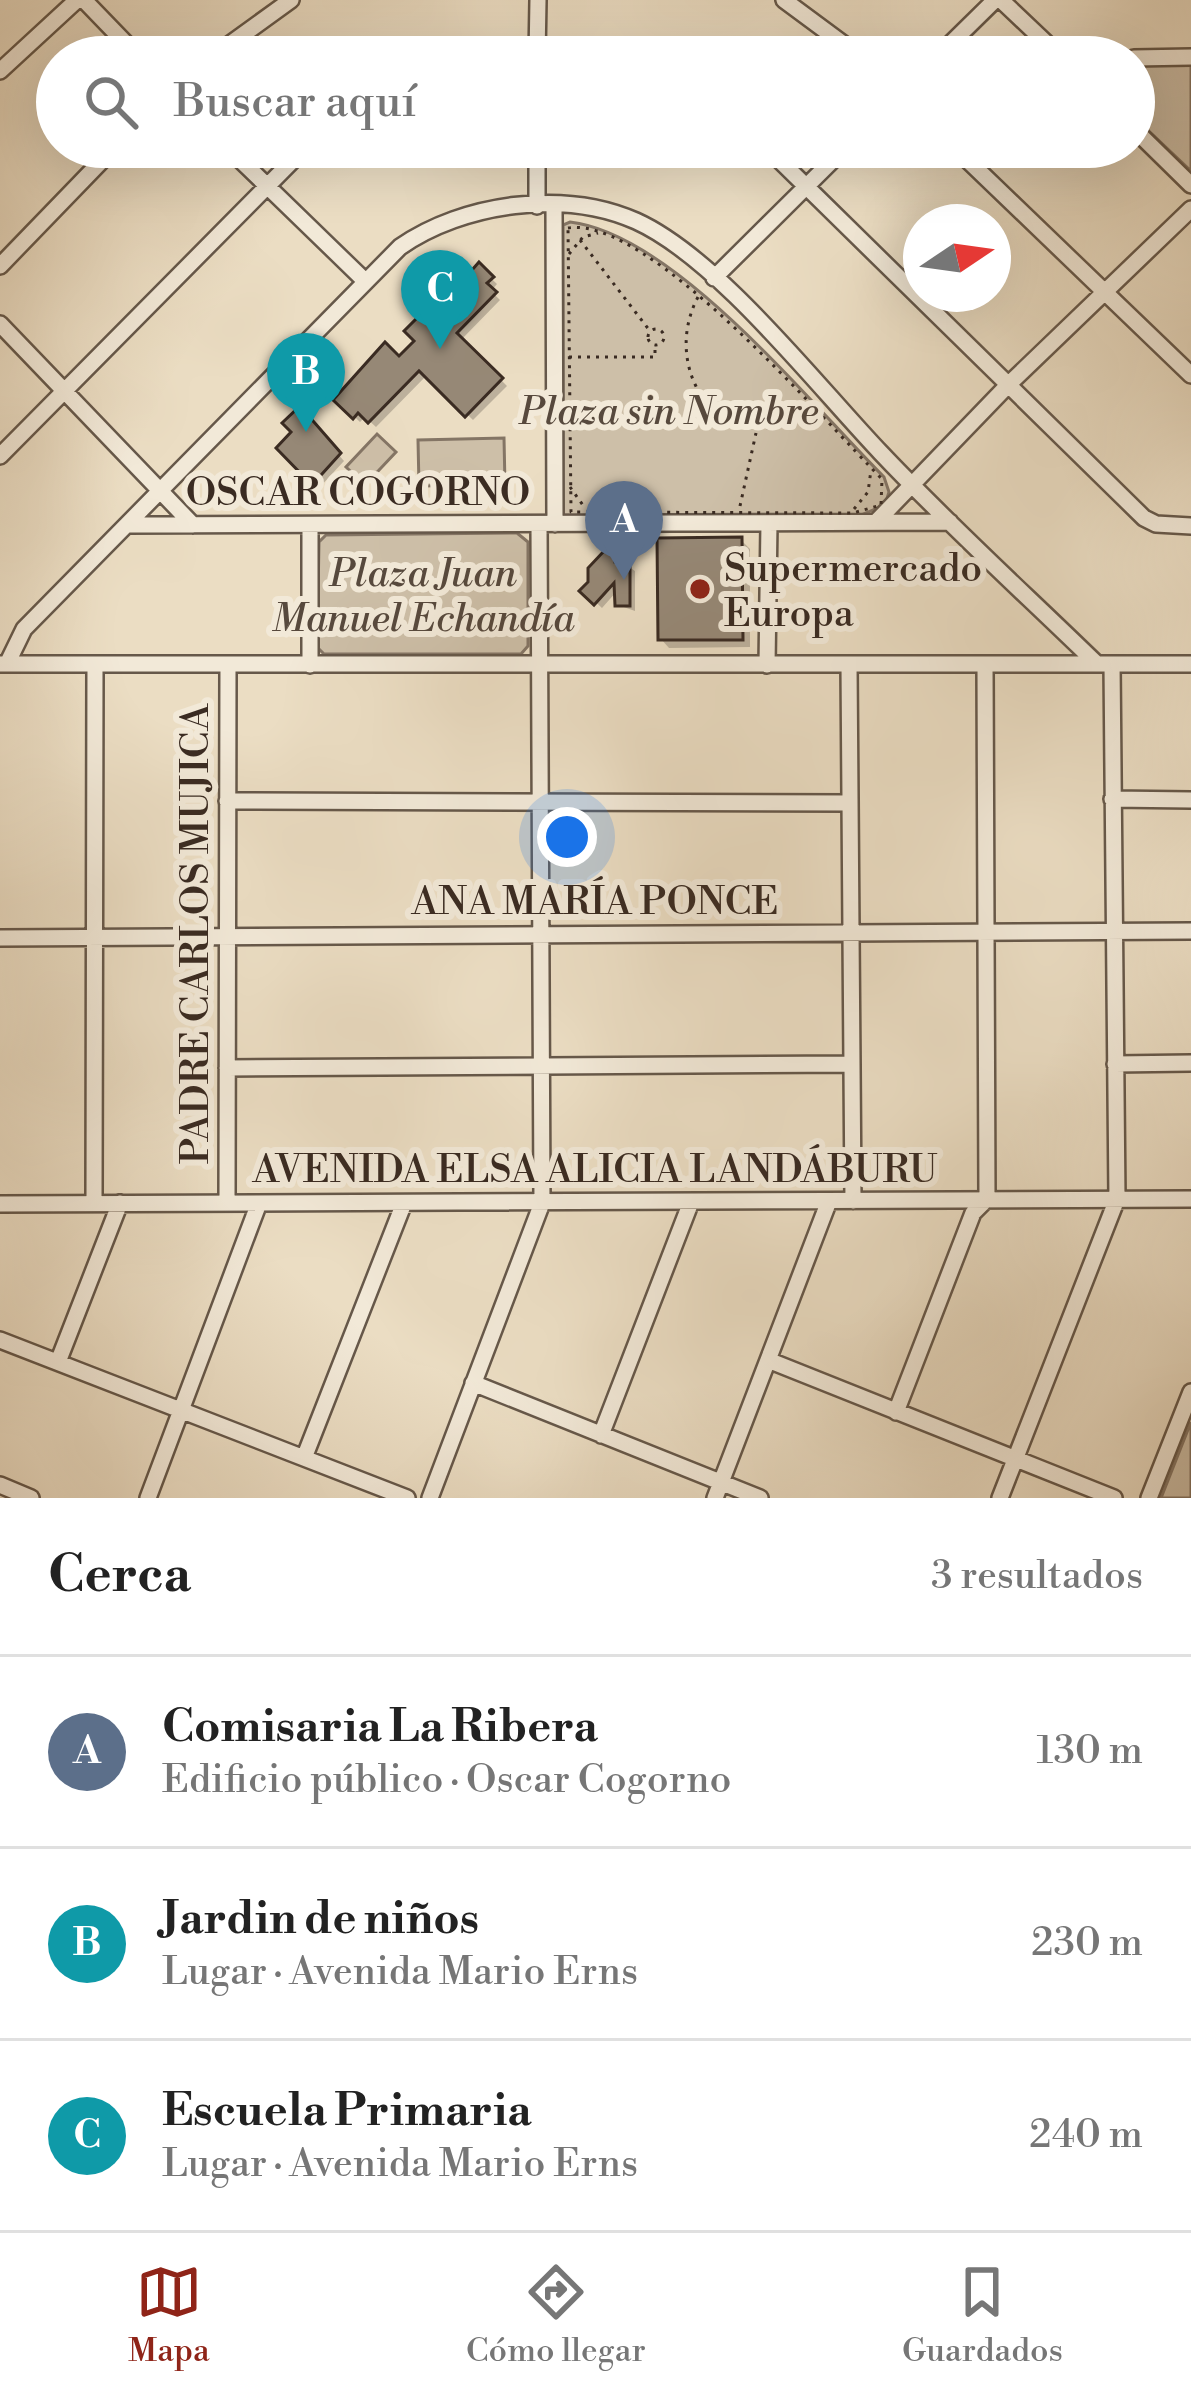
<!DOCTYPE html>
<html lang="es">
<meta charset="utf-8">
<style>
body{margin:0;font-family:"Libre Bodoni",serif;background:#f2f2f2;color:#222}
.compass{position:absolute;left:903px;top:204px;width:108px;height:108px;border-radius:50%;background:#fff;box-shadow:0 12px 48px #0002;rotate:77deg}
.you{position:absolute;left:567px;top:837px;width:42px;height:42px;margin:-30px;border:9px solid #fff;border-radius:50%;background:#1a73e8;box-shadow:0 0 0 18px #1a73e833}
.badge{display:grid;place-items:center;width:78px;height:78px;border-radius:50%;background:#8f2418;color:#fff;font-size:39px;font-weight:700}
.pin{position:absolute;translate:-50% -99px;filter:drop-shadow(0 3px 6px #0008)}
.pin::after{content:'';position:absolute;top:63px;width:42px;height:36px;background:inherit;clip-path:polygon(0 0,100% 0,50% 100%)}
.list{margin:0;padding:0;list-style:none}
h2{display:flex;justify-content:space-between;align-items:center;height:156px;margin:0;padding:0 48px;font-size:51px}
h2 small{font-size:39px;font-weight:400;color:#767676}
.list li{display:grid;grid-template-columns:78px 1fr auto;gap:36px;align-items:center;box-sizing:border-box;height:192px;padding:0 48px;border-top:3px solid #e0e0e0}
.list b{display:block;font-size:45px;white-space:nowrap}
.list p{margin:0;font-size:39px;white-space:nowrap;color:#767676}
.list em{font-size:39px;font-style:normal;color:#767676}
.icon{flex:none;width:66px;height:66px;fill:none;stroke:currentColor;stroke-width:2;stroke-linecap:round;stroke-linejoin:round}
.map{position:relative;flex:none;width:1191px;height:1498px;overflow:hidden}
.search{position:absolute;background:#fff;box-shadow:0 12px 48px #0002;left:36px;right:36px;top:36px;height:132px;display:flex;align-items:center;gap:30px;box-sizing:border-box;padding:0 42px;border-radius:66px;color:#767676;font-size:45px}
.sheet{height:732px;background:#fff}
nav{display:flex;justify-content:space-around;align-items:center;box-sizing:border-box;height:168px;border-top:3px solid #e0e0e0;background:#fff;font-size:33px;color:#767676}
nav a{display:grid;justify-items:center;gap:6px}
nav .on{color:#8f2418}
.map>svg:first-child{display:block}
.green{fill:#cdbfa8;stroke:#847565;stroke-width:3}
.shadow{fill:#0003}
.building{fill:#968876;stroke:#3a2b22;stroke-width:3}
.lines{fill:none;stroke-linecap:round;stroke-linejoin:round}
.minor-casing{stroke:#66584a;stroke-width:20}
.path{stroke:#3a2b22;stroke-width:3;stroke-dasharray:3 6;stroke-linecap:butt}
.minor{stroke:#f2e9d8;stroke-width:15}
.poi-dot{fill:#8f2418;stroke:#f2e9d8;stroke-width:4.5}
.labels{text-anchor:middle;stroke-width:12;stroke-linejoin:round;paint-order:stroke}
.park-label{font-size:39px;font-style:italic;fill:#57493d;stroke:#f2e9d8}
.street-label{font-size:39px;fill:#3a2b22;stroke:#f2e9d8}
.poi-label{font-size:39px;fill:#3a2b22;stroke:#f2e9d8;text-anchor:start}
</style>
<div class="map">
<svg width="1191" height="1498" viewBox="0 0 1191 1498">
<rect width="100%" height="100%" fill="#ebddc3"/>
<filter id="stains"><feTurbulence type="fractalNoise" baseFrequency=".00167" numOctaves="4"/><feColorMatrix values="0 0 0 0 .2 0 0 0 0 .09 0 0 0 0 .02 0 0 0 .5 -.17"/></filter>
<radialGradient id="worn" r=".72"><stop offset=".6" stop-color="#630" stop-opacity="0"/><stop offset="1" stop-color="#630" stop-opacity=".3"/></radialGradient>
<!-- green -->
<path class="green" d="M1134,64L1191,65V171L1134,117Z
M570,222C674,234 809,402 884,477L889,492L885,505L859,516L563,517V225Z
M377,434L396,452L365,485L346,467Z
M504,438L505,485L419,486L418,440Z
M517,533L528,542V646L521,654H324L317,647L319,542L326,535Z
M1191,1422V1498H1161Z"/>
<!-- shadow -->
<path class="shadow" d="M479,267L497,284L491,291L500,300L461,340L507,386L473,420L427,375L376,427L365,417L360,422L337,400L399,361Z
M300,410L344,461L319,488L280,448L295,432Z
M741,540L750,549V647L669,648L661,639Z
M613,556L635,571V611L618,605L617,591L602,608L584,591Z"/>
<!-- building -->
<path class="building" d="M479,262L494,277L487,283L497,292L457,333L503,378L465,417L419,371L368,423L358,413L353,419L333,400L385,342L399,356L414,341L404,331L431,304L426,299L466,264L472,270Z
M300,406L341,453L312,485L276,448L291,432L282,423Z
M742,537L743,640H658L657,538Z
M605,550L615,554V562H630V606H615L614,583L594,605L579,591L588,582V568Z"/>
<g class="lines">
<!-- minor casing -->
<g class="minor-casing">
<path id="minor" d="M84,0L139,57
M784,0L861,57
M1001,0L1061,57
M212,57L291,0
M537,57L538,0
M937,57L995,0
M1134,58L1191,57
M0,71L77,0
M1134,129L1191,185
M227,147L363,279
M766,147L1144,518L1156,524L1191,526
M954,147L1191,375
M554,205L555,524
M537,206V147
M0,266L115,147
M714,278L846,147
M0,324L193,525
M0,456L306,147
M876,522L1009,384L1191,209
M127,525L950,522
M0,664H1191
M7,664L24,629L400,247C463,203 564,189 636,221C718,258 817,386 881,453C950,526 1025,594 1097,664
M310,665V525
M767,665L769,523
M849,665L853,1201
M1112,799L1191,800
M227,801L850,803
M0,938L1191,931
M1115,1064L1191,1063
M227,1068L852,1064
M94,1203L95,665
M227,1203L228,665
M0,1204L1191,1199
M0,1340L407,1498
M768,1360L1114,1498
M58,1362L120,1203
M473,1383L760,1498
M896,1412L973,1213L987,1199L985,664
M601,1435L691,1202
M304,1458L404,1203
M0,1485L31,1498
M148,1498L259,1203
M430,1498L542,1203L539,524
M715,1498L829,1201
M1000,1498L1117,1199L1112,664
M1149,1498L1191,1392"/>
</g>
<!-- path -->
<path class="path" d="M568,228C649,215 824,421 882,479L881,505L853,513L571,512Z
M580,240L650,331
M569,254L583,237L598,233
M698,297C657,374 729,470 812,409
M648 337a8 8 0 1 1 16 0a8 8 0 1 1-16 0Z
M569,357H655V346
M570,487L585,508
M740,506L756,433
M854,509L868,492L871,470"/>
<!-- minor -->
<use href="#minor" class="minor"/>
</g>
<!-- markers -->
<circle class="poi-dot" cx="700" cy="589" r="12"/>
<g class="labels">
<!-- park labels -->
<g class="park-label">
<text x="669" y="424">Plaza sin Nombre</text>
<text x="423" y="586">Plaza Juan<tspan x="423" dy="45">Manuel Echandía</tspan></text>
</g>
<!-- street labels -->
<g class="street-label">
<text x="358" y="505">OSCAR COGORNO</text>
<text x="595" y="914">ANA MARÍA PONCE</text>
<text transform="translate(194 934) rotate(-90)" y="14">PADRE CARLOS MUJICA</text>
<text x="595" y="1182">AVENIDA ELSA ALICIA LANDÁBURU</text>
</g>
<!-- poi labels -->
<g class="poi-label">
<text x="724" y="581">Supermercado<tspan x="724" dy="45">Europa</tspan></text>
</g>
</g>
<rect width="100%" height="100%" filter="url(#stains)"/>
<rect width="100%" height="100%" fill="url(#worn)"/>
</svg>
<svg class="compass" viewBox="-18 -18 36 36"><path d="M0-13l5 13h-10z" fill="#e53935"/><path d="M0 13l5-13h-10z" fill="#767676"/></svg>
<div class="you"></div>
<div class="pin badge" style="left:624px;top:580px;background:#5c6f8a">A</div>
<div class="pin badge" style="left:306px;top:432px;background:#0f9aa8">B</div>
<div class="pin badge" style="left:440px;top:349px;background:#0f9aa8">C</div>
<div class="search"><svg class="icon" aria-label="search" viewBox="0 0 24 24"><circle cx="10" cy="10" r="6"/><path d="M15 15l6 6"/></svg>Buscar aquí</div>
</div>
<section class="sheet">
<h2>Cerca<small>3 resultados</small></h2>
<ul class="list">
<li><span class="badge" style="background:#5c6f8a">A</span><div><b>Comisaria La Ribera</b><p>Edificio público · Oscar Cogorno</p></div><em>130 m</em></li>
<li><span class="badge" style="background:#0f9aa8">B</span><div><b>Jardin de niños</b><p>Lugar · Avenida Mario Erns</p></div><em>230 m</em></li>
<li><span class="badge" style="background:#0f9aa8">C</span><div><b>Escuela Primaria</b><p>Lugar · Avenida Mario Erns</p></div><em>240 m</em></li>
</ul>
</section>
<nav>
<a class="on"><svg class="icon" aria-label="map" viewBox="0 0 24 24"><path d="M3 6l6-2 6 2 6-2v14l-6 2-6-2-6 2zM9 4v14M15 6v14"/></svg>Mapa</a>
<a><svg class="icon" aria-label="directions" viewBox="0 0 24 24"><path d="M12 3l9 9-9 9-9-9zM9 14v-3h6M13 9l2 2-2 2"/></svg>Cómo llegar</a>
<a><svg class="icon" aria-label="saved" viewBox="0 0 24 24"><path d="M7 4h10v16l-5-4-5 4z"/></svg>Guardados</a>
</nav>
